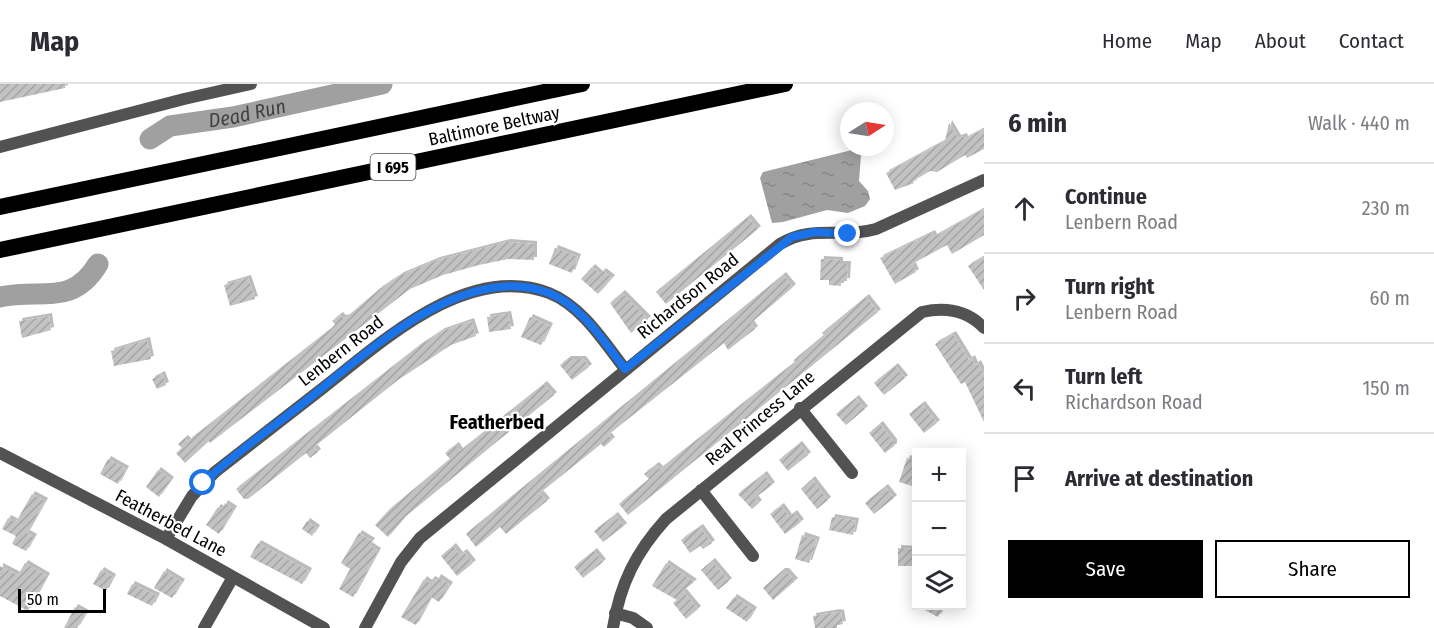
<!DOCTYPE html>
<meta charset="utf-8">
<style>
body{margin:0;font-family:"Fira Sans Condensed",sans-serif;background:#f2f2f3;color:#2b2b33}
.controls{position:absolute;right:18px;bottom:18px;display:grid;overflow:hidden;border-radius:0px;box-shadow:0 3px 15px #0003}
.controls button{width:54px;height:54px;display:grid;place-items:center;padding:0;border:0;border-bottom:2px solid #e1e1e2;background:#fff;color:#2b2b33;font:30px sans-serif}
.compass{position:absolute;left:840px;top:18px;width:54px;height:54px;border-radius:50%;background:#fff;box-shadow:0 3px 15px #0003;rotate:78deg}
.scale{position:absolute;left:18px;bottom:15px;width:88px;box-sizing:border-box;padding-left:6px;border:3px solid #000;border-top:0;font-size:16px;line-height:21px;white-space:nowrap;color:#000;-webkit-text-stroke:4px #fff;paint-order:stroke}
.stop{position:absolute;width:18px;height:18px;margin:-14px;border:4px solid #1a73e8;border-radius:50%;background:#fff}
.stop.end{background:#1a73e8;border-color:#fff;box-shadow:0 2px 6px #0008}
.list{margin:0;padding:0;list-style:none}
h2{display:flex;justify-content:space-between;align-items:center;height:78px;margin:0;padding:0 24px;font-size:26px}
h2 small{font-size:20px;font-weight:400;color:#7c7c81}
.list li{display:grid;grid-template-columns:39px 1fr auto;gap:18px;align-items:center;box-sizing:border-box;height:90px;padding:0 24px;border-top:2px solid #e1e1e2}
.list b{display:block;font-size:22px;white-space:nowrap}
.list p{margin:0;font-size:20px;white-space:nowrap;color:#7c7c81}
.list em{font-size:20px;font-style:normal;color:#7c7c81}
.actions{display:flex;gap:12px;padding:18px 24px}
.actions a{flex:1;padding:14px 0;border:2px solid #000;border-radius:0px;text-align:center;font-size:21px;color:#000}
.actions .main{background:#000;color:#fff}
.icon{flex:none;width:33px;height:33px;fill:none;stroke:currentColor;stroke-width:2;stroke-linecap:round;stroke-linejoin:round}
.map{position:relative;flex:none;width:984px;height:544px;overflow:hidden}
header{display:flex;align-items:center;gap:36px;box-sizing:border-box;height:84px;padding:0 30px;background:#fff;border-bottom:2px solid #e1e1e2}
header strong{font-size:28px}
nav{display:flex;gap:33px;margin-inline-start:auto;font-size:21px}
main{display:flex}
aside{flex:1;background:#fff}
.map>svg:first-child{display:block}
.water{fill:url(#water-ripples)}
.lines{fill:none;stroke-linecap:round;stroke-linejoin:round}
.river{stroke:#a0a0a0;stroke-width:21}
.building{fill:url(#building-hatch);filter:url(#shadow)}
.minor{stroke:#525252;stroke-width:12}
.highway{stroke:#000;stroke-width:16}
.route{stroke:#1a73e8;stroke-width:8}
.labels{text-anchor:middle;stroke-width:4.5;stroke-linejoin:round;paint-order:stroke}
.shield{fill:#fff;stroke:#4c4c4c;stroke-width:1.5}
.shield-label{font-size:16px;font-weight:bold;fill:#000}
.street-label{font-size:18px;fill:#000;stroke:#fff}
.water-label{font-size:20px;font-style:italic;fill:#414141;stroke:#fff}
.neighbourhood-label{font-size:20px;font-weight:bold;fill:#000;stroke:#fff}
</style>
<header>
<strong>Map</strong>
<nav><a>Home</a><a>Map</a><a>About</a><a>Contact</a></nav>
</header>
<main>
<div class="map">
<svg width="984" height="544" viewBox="0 0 984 544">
<defs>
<pattern id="water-ripples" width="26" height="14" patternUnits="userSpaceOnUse" patternTransform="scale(1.5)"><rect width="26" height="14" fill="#a0a0a0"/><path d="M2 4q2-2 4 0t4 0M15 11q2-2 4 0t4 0" fill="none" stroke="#888"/></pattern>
<pattern id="building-hatch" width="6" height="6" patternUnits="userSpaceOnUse" patternTransform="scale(1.5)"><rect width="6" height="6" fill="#c2c2c2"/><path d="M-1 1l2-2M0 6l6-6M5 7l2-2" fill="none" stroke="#a5a5a5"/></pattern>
<filter id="shadow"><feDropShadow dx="3" dy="-3" stdDeviation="0" flood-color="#0004"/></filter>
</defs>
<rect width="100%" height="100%" fill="#fff"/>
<!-- water -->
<path class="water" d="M852,66L861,71L859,97L868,107L870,115L865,122L848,129L827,126L783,138L772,139L760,94L763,88Z"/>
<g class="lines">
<!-- river -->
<g class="river">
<path id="s1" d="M150,55L170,42L233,33L382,0"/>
<path d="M0,213C42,204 72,223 98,180"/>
</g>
</g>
<!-- building -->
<path class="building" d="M0,0H65V4L0,18Z
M949,39L958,54L964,52L965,55L984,45V65L967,74L965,71L937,88L930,87L913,97L914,99L895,106L886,89L945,57Z
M984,125V151L952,170L947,161L912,180L916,188L895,200L880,174L932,149L934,153Z
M748,133L758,145L666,220L656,208Z
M507,158L534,160V176L508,175L479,181L443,191L410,205L210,359L209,357L185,379L176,369L182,364L178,360L185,354L188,357L332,244L335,240L332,237L340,231L343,234L347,233L381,204L401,191L437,176Z
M555,164L578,173L572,189L549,180Z
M984,173V206L968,182Z
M821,175L840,176V180H848L847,197H841V202L829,201V196H820Z
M592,183L600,190L603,187L612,194L598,210L581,195Z
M783,191L793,203L751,239L755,245L728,266L724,259L623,339L608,351L612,356L604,363L601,360L540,409L547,417L506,450L500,443L476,463L466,450L472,445Z
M248,194L255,215L230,222L224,201Z
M622,209L648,235L631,249L610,219Z
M866,213L878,228L873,232L628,431L619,420L649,395L644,390L656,381L660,385L795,278L794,276L824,251L822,249Z
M508,230L511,245L489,248L487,233Z
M49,232L51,246L22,254L19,237Z
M530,233L550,242L541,261L521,253Z
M471,237L476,252L451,261L398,296L314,363L318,368L310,374L306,369L248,415H244L236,405L419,262L442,247Z
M953,250L969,276L972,274L975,281L978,279L984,291V338L965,298L961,300L935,260Z
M147,256L151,275L114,282L111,267Z
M568,275H583L589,283L572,296L560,281Z
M895,282L905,294L884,311L874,299Z
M162,290L166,301L157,305L152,295Z
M544,300L554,311L405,433L388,453L375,441L389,426L450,375L445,369L456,361L460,367Z
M856,314L865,325L846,341L836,330Z
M922,320L937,339L924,349L909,330Z
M880,340L894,358V362L885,369L869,349Z
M799,360L808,371L788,387L779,376Z
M907,374L916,377L912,402L899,398Z
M108,375L126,385L118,400L100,390Z
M158,386L171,396L159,413L146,403Z
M764,390L772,401L755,414L759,419L752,425L738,410Z
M812,395L828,416L817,425L801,405Z
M885,403L894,414L874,430L865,419Z
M32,410L45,417L27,449L34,453L26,467L12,460L16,452L2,445L8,434L16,438Z
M225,419L234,425L219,450L206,441L218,423L222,425Z
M781,422L789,433L794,429L801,438L785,450L770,430Z
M615,431L624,442L603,458L594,447Z
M832,433L856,437L853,451L829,446Z
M307,437L317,444L312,452L302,445Z
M700,443L712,459L703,465L700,462L690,469L681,456Z
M359,449L372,457L369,461L378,467L353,513L339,505L350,485L341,479Z
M802,451L817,456L809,479L795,475Z
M258,459L309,487L302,500L250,473Z
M453,462L460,471L464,468L473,479L457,492L441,472Z
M898,464L916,465V482H898Z
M594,467L603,478L583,494L574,483Z
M712,477L729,497L718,506L701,486Z
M25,479L47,492L28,527L0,512V482L18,491Z
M666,479L694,498L683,507L698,525L686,535L673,519L677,516L652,502Z
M101,486L113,493L106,507L93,500Z
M164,487L182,498L172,514L154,504Z
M782,487H786L795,497L773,516L763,504Z
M438,493L450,501L439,518L431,513L416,541L401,533L424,495L429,499L432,495L436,497Z
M132,500L157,512L152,522L127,510Z
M734,513L754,526L747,538L726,524Z
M917,522H944L938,533Z
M75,523L86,529L77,544H64Z
M837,528L841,529L843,540L837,541V544H815L813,532Z"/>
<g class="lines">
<!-- minor -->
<path class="minor" d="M0,63L184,15L251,0
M800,324L852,389
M0,369L166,455L324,544
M701,406L753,472
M166,455L192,412L215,388C251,360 287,332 323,304C382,258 467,178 549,209C582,222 604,258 625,285
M615,529L633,534L647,544
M204,544L233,493
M365,544L401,478L420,454L780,160C813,140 842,155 876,145L984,96
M613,544C620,500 636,468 666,435L922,228C945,223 967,226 984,244"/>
<!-- highway -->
<path class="highway" d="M0,123L582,0
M0,166L785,0"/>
</g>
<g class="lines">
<!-- route -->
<path class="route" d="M203,399C235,369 272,344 306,317C367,269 464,176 549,209C582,222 604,258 625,285L792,153L815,148L848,150"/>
</g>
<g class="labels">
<!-- shield labels -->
<rect class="shield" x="370.5" y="70" width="45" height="26" rx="4.5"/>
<g class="shield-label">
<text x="393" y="89">I 695</text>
</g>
<!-- street labels -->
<g class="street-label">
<text transform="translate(494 42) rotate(-12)" y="6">Baltimore Beltway</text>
<text transform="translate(688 212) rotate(-39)" y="6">Richardson Road</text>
<text transform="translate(341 267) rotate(-38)" y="6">Lenbern Road</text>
<text transform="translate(760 334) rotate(-40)" y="6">Real Princess Lane</text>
<text transform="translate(171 439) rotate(28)" y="6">Featherbed Lane</text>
</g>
<!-- water labels -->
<g class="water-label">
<text dy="7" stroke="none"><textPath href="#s1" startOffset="102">Dead Run</textPath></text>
</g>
<!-- neighbourhood labels -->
<g class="neighbourhood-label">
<text x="497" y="345">Featherbed</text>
</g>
</g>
</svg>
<div class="controls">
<button>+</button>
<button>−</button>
<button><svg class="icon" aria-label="layers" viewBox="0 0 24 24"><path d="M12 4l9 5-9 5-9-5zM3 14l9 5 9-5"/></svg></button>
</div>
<svg class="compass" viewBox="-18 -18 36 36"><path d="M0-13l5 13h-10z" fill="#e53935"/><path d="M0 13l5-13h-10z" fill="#7c7c81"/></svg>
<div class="scale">50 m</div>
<div class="stop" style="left:203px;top:399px"></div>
<div class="stop end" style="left:848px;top:150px"></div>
</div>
<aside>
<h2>6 min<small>Walk · 440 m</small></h2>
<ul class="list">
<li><svg class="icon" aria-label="ahead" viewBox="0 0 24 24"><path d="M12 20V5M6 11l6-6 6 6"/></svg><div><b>Continue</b><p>Lenbern Road</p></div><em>230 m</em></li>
<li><svg class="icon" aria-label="right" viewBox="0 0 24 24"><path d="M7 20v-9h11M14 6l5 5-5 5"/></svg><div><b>Turn right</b><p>Lenbern Road</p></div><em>60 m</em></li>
<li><svg class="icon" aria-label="left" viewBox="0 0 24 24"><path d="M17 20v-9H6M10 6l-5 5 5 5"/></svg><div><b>Turn left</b><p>Richardson Road</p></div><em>150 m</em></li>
<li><svg class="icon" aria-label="arrive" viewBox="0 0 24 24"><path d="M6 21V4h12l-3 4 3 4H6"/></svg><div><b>Arrive at destination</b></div></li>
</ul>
<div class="actions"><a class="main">Save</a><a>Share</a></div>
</aside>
</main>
